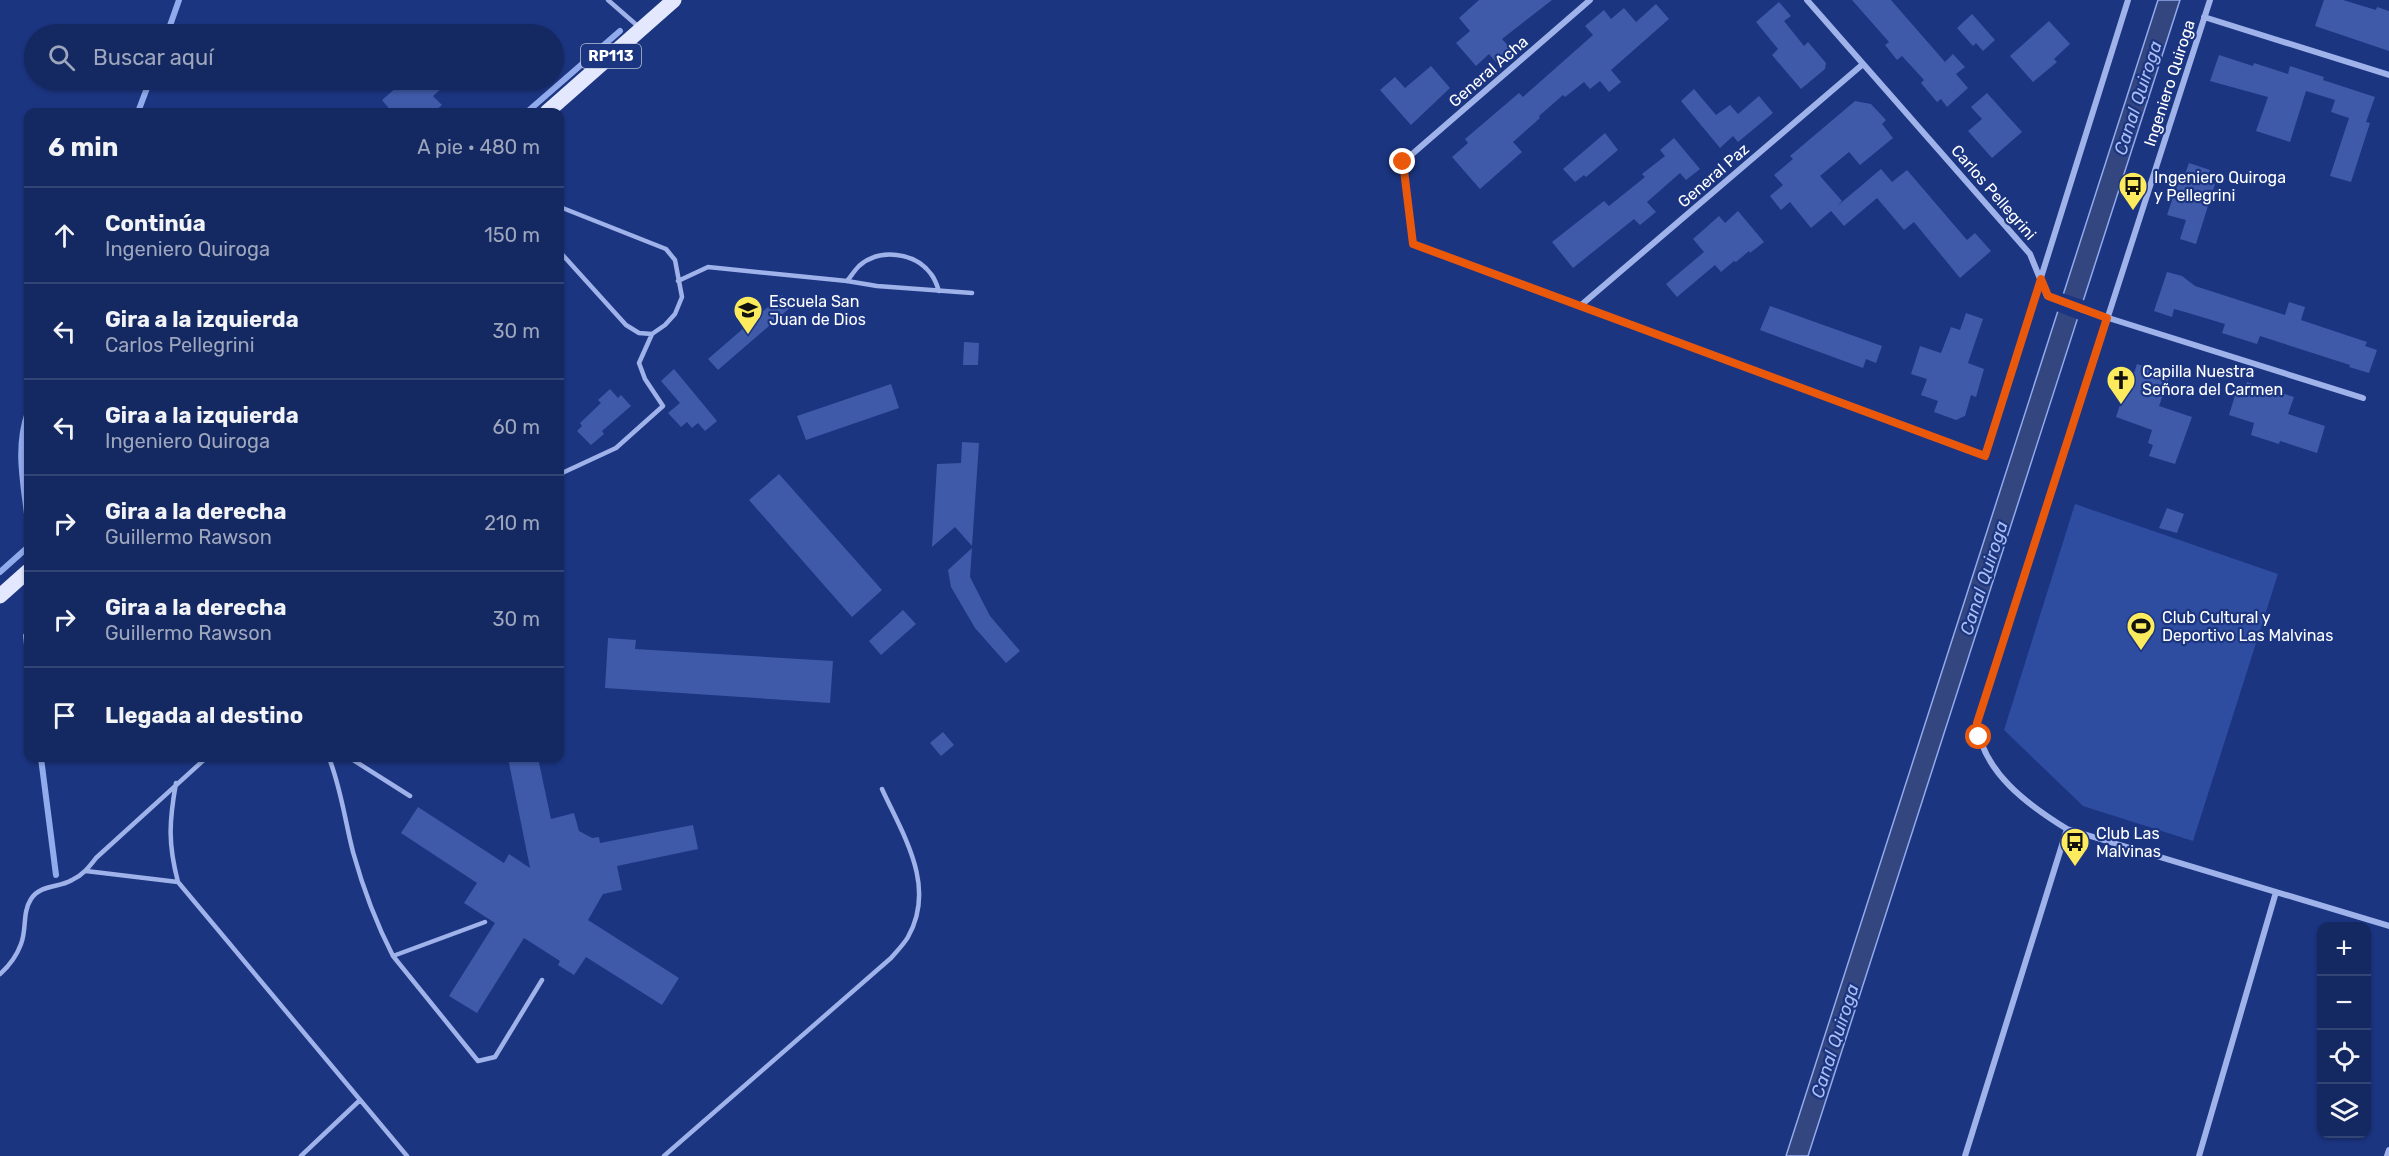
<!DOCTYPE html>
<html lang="es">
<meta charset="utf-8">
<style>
body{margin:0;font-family:Rubik,sans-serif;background:#1d3067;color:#f1f3f6}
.controls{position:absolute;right:18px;bottom:18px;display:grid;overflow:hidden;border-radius:12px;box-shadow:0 2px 4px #0004}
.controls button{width:54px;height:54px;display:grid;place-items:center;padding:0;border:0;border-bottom:2px solid #334476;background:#142861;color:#f1f3f6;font:30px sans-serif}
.stop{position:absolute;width:18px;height:18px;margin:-14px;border:4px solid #ea580c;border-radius:50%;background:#fff}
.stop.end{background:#ea580c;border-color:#fff;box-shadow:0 2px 6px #0008}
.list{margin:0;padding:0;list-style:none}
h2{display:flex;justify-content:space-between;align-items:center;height:78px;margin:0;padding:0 24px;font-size:26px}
h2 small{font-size:20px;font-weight:400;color:#9da6bd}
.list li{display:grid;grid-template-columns:39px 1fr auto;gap:18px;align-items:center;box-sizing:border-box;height:96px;padding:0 24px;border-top:2px solid #334476}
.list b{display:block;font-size:22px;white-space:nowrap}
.list p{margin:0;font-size:20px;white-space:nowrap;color:#9da6bd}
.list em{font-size:20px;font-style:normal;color:#9da6bd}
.icon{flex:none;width:33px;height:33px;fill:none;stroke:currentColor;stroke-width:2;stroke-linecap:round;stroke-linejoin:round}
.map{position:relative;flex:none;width:2389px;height:1156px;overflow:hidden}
.search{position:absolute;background:#142861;box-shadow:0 2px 4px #0004;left:24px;top:24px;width:540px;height:66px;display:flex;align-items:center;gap:15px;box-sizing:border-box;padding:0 21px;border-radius:33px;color:#9da6bd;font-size:22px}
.panel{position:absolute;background:#142861;box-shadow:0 2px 4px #0004;left:24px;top:108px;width:540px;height:654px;border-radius:12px}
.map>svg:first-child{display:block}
.green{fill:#2e4ca0}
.water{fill:#334680;stroke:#92abec;stroke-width:1.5}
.pier{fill:#1b3581}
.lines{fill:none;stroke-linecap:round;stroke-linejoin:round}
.stream{stroke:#92abec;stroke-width:6}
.building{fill:#3f5aa9}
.lane{stroke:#9fb3ea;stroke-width:4.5}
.street{stroke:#9fb3ea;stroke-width:6}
.primary{stroke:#e3e8fe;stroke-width:15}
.route{stroke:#ea580c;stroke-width:8}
.labels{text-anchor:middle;stroke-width:4.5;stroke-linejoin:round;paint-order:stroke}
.shield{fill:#1b3581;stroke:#bbc2d9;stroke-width:1.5}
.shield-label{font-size:15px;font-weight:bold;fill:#fff}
.street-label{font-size:16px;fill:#fff;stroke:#1b3581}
.poi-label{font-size:16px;fill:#fff;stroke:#1b3581;text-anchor:start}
.water-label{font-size:18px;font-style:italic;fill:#aabef2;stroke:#1b3581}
</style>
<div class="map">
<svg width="2389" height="1156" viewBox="0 0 2389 1156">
<rect width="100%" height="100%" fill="#1b3581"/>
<!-- green -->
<path class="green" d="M2075,504L2278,574L2193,841L2083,806L2004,730Z"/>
<!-- water -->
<path class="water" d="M2158,0H2180L1808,1156H1786Z"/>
<!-- pier -->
<path class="pier" d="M2062,293L2086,301L2079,320L2056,311Z"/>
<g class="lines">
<!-- stream -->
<path class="stream" d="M167,34L179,0
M138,112L150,80
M527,112L620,31
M28,412C15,449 24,484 28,523
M0,572L28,547
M26,636L28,654
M41,758L56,875"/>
</g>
<!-- building -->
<path class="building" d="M1479,0H1552L1502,39L1511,49L1496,62L1489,54L1476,66L1456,43L1470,31L1459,18Z
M1852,0H1891L1945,62L1953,54L1965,67L1956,74L1968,88L1947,107L1941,99L1937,102L1921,83L1924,80L1902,56L1897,60L1885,45L1889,42Z
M2324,0H2343L2376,10L2377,7L2389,11V51L2315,26Z
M1779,2L1791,16L1784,21L1804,46L1808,42L1826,63L1825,69L1801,89L1772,55L1778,49L1756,22Z
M1656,4L1669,19L1611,70L1621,82L1609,92L1600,81L1590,89L1584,82L1565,97L1563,95L1539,116L1540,118L1513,142L1522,152L1480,189L1452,157L1468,143L1465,139L1519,93L1523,97L1593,35L1585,26L1604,10L1611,19L1624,8L1636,22Z
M1972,14L1995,40L1983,51L1976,43L1973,46L1957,28Z
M2049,21L2070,44L2054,59L2057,62L2033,82L2010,56Z
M2219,55L2253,66L2254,63L2288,74L2290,66L2324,77L2323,80L2375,97L2366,122L2370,123L2351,182L2330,176L2349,118L2331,112L2335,100L2306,91L2290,142L2256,131L2268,97L2210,81Z
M1431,66L1450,88L1411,125L1380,90L1395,77L1405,88Z
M405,80H434L442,88L433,96L442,105L434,112H392L382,100Z
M1694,89L1716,115L1730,105L1738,114L1759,96L1773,113L1738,142L1733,136L1720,148L1681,101Z
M1987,93L2022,132L1992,158L1968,131L1982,119L1971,107Z
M1855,101L1871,104L1886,120L1882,124L1893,138L1860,165L1849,152L1820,176L1842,201L1836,207L1881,169L1892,182L1907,170L1967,240L1975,233L1991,251L1960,278L1914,222L1904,230L1877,198L1844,226L1831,211L1811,228L1790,202L1781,210L1770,196L1783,185L1774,175L1793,159L1790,156Z
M1605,133L1618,150L1586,177L1584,175L1575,182L1563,169Z
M1674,138L1700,169L1686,180L1680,173L1647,202L1656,212L1640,225L1634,219L1573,268L1552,242L1604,201L1609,206L1645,177L1642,174L1665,156L1660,150Z
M2189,163L2210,170L2206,181L2215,184L2196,244L2180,239L2186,220L2167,215L2181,173L2185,174Z
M1738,211L1764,242L1750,253L1749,251L1736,262L1734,261L1721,272L1715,265L1677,297L1666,284L1704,252L1693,239L1719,216L1725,223Z
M2167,272L2182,276L2195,286L2285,315L2289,302L2305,307L2301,320L2367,342L2365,346L2377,350L2369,373L2349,367L2350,365L2260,336L2257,344L2222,333L2225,324L2185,312L2174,309L2172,317L2154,311Z
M782,295L792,306L718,370L708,359Z
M1770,306L1882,346L1876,363L1866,359L1863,368L1760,330Z
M1966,313L1983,319L1968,363L1984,369L1976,397L1971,395L1965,416L1956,420L1934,412L1938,401L1921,395L1927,379L1911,374L1920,346L1941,353L1951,327L1960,330Z
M964,342L979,343L978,365H963Z
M2137,364L2170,375L2159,406L2192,417L2175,464L2149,456L2153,445L2148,443L2152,430L2116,417L2124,393L2127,394Z
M674,369L717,421L705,431L698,423L692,428L687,422L681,427L668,413L680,403L661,381Z
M2247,382L2294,397L2288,414L2325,426L2317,453L2280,441L2279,444L2251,435L2254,423L2229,415L2237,389L2244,391Z
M891,384L899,408L806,440L797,416Z
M610,389L618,398L621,395L631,406L602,431L604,434L591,445L577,431L582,426L580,423L601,403L598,400Z
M962,442L979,443L972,546L955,527L932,547L937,464L961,463Z
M779,474L882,590L852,617L749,500Z
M2167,508L2184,514L2177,533L2159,528Z
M972,548L970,577L990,616L1020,651L1006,663L975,628L951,587L948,570Z
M903,610L916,624L881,655L869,641Z
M608,638L636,640L635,649L833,661L830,703L605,688Z
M943,732L954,745L941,756L930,743Z
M508,758H538L551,819L574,813L579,831L592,838L599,837L600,843L693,825L698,849L617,866L622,890L603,894L588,920L679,978L662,1005L586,957L574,975L558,965L560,961L524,938L477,1013L449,996L495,923L464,903L477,883L401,833L418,807L504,863L509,854L530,868Z"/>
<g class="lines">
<!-- lane -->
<path class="lane" d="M608,0L640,28
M560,207L666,249L675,260L682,297L675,314L665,325L652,334L639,363L645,379L663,406L616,448L560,474
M560,252L626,325L639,333L652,334
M678,281L708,267L847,281L877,286L972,293
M847,281C851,276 855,270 859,266C879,248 915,252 931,274C935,279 937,285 939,291
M329,758C341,788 345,821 353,852C363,888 376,923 393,956L478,1061L495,1057L542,980
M350,758L410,796
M176,783C169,822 168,844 178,882L407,1156
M86,871L178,882
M393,956L485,922
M0,974C9,966 17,955 21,944C27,929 22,913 31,899C41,884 59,888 72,880C83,875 89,867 96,858L206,758
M301,1156L359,1101
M664,1156L891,958C897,951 904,944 908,937C937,886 903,835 882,789"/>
<!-- street -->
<path class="street" d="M1590,0L1403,162L1413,244L1985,456L2128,0
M1807,0L2030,254L2047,296L2083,310L2363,398
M2210,0L1977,723C1982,772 2028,805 2067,829L2389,926
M2204,17L2389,75
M1580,306L1863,64
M1965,1156L2067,829
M2199,1156L2276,892
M2387,1156L2389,1150"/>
<!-- primary -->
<path class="primary" d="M547,112L674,0
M0,596L28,571"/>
</g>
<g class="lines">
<!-- route -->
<path class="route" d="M1403,162L1413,244L1985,456L2041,279L2048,296L2107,318L1977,723L1979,737"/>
</g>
<!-- icons -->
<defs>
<g id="bus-pin" transform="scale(1.5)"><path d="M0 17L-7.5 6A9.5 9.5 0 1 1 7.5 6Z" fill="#fceb5c" stroke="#1b3581"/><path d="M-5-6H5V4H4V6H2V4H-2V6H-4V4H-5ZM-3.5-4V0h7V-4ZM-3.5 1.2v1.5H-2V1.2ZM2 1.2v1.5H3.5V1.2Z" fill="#111"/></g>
<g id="school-pin" transform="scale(1.5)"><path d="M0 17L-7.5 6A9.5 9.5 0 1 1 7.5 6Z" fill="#fceb5c" stroke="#1b3581"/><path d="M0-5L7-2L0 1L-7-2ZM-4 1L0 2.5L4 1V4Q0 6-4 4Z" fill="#111"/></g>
<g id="church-pin" transform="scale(1.5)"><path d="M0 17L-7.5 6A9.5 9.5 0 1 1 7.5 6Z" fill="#fceb5c" stroke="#1b3581"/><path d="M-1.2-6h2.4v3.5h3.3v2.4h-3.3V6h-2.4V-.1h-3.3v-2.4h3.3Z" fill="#111"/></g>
<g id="stadium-pin" transform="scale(1.5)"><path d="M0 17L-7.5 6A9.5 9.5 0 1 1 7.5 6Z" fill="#fceb5c" stroke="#1b3581"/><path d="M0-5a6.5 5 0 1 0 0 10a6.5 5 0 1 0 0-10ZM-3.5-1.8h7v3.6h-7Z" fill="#111"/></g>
</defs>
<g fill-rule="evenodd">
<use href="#bus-pin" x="2133" y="186"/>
<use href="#school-pin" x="748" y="310"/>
<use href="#church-pin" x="2121" y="380"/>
<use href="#stadium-pin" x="2141" y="626"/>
<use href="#bus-pin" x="2075" y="842"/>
</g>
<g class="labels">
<!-- shield labels -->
<rect class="shield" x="581" y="44" width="60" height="24" rx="4.5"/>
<g class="shield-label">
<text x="611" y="61">RP113</text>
</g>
<!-- street labels -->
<g class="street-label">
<text transform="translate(1488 71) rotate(-41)" y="6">General Acha</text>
<text transform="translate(2169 83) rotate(-72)" y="6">Ingeniero Quiroga</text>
<text transform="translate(1713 175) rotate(-41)" y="6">General Paz</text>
<text transform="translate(1994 192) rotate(49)" y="6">Carlos Pellegrini</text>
</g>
<!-- poi labels -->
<g class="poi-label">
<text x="2154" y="183">Ingeniero Quiroga<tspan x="2154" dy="18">y Pellegrini</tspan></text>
<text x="769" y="307">Escuela San<tspan x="769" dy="18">Juan de Dios</tspan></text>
<text x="2142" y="377">Capilla Nuestra<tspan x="2142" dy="18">Señora del Carmen</tspan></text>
<text x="2162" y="623">Club Cultural y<tspan x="2162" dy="18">Deportivo Las Malvinas</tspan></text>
<text x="2096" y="839">Club Las<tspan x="2096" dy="18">Malvinas</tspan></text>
</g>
<!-- water labels -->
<g class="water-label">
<text transform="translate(2138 98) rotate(-72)" y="6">Canal Quiroga</text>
<text transform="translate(1984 578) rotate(-72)" y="6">Canal Quiroga</text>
<text transform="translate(1835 1041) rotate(-72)" y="6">Canal Quiroga</text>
</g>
</g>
</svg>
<div class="controls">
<button>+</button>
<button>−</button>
<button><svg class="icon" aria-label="locate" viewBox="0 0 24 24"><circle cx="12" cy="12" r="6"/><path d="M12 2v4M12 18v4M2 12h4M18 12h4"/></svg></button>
<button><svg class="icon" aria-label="layers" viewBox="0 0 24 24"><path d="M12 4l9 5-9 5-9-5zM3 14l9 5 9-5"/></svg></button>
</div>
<div class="stop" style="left:1979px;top:737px"></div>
<div class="stop end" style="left:1403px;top:162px"></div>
<div class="search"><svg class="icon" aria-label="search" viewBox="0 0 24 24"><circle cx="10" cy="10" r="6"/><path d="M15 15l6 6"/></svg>Buscar aquí</div>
<section class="panel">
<h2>6 min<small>A pie · 480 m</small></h2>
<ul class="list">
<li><svg class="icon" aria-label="ahead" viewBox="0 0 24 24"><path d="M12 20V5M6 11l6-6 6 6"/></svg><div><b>Continúa</b><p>Ingeniero Quiroga</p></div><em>150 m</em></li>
<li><svg class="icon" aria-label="left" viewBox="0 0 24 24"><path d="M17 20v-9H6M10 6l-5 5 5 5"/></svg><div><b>Gira a la izquierda</b><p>Carlos Pellegrini</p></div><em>30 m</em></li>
<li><svg class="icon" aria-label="left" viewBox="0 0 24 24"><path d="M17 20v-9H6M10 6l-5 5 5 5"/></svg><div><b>Gira a la izquierda</b><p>Ingeniero Quiroga</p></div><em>60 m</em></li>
<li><svg class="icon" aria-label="right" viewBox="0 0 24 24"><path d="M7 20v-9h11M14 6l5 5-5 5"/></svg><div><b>Gira a la derecha</b><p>Guillermo Rawson</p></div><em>210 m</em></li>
<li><svg class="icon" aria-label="right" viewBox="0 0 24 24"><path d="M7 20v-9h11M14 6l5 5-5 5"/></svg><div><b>Gira a la derecha</b><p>Guillermo Rawson</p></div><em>30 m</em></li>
<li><svg class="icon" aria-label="arrive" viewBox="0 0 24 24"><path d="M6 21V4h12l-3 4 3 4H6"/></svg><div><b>Llegada al destino</b></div></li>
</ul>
</section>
</div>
